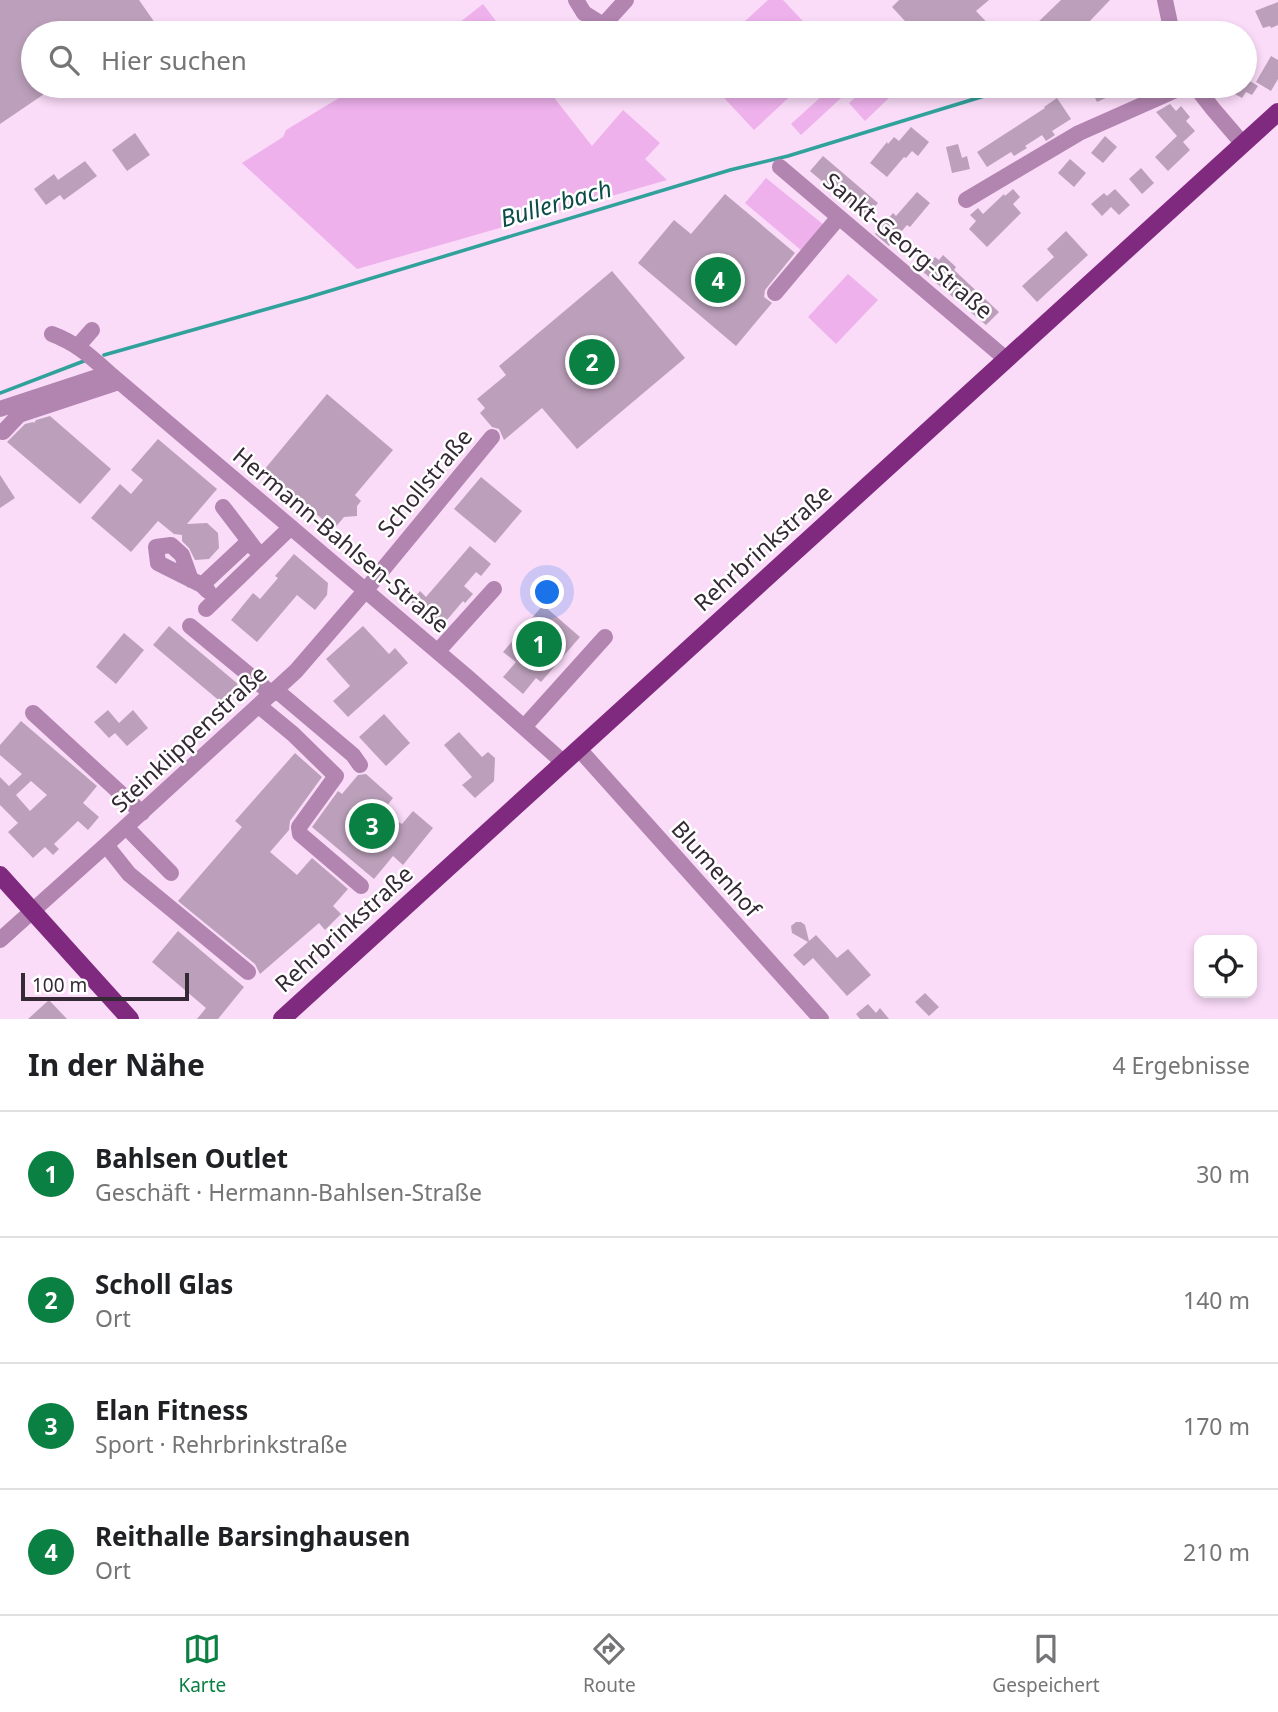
<!DOCTYPE html>
<html lang="de">
<meta charset="utf-8">
<style>
body{margin:0;font-family:"Noto Sans",sans-serif;background:#f2f2f2;color:#202124}
.controls{position:absolute;right:21px;bottom:21px;display:grid;overflow:hidden;border-radius:14px;box-shadow:0 4px 10px #0003}
.controls button{width:63px;height:63px;display:grid;place-items:center;padding:0;border:0;border-bottom:2px solid #e0e0e0;background:#fff;color:#202124;font:35px sans-serif}
.scale{position:absolute;left:21px;bottom:18px;width:168px;box-sizing:border-box;padding-left:7px;border:4px solid #342934;border-top:0;font-size:19px;line-height:24px;white-space:nowrap;color:#342934;-webkit-text-stroke:5px #fff;paint-order:stroke}
.you{position:absolute;left:548px;top:593px;width:24px;height:24px;margin:-18px;border:5px solid #fff;border-radius:50%;background:#1a73e8;box-shadow:0 0 0 10px #1a73e833}
.badge{display:grid;place-items:center;width:46px;height:46px;border-radius:50%;background:#0b8043;color:#fff;font-size:23px;font-weight:700}
.pin{position:absolute;translate:-50% -50%;border:4px solid #fff;box-shadow:0 2px 7px #0006}
.list{margin:0;padding:0;list-style:none}
h2{display:flex;justify-content:space-between;align-items:center;height:91px;margin:0;padding:0 28px;font-size:30px}
h2 small{font-size:23px;font-weight:400;color:#757577}
.list li{display:grid;grid-template-columns:46px 1fr auto;gap:21px;align-items:center;box-sizing:border-box;height:126px;padding:0 28px;border-top:2px solid #e0e0e0}
.list b{display:block;font-size:26px;white-space:nowrap}
.list p{margin:0;font-size:23px;white-space:nowrap;color:#757577}
.list em{font-size:23px;font-style:normal;color:#757577}
.icon{flex:none;width:38px;height:38px;fill:none;stroke:currentColor;stroke-width:2;stroke-linecap:round;stroke-linejoin:round}
.map{position:relative;flex:none;width:1278px;height:1019px;overflow:hidden}
.search{position:absolute;background:#fff;box-shadow:0 4px 10px #0003;left:21px;right:21px;top:21px;height:77px;display:flex;align-items:center;gap:18px;box-sizing:border-box;padding:0 24px;border-radius:38px;color:#757577;font-size:26px}
.sheet{height:595px;background:#fff}
nav{display:flex;justify-content:space-around;align-items:center;box-sizing:border-box;height:98px;border-top:2px solid #e0e0e0;background:#fff;font-size:19px;color:#757577}
nav a{display:grid;justify-items:center;gap:4px}
nav .on{color:#0b8043}
.map>svg:first-child{display:block}
.green{fill:#eeb1ec}
.lines{fill:none;stroke-linecap:round;stroke-linejoin:round}
.stream{stroke:#30a19b;stroke-width:3.5}
.building{fill:#bca0bb;fill-rule:evenodd}
.minor{stroke:#b284b0;stroke-width:16}
.major{stroke:#7f2a7f;stroke-width:18}
.labels{text-anchor:middle;stroke-width:5;stroke-linejoin:round;paint-order:stroke}
.street-label{font-size:23px;fill:#342934;stroke:#fff}
.water-label{font-size:24px;font-style:italic;fill:#0b4c49;stroke:#fff}
</style>
<div class="map">
<svg width="1278" height="1019" viewBox="0 0 1278 1019">
<rect width="100%" height="100%" fill="#fadbf8"/>
<!-- green -->
<path class="green" d="M768,0H783L814,33H732Z
M483,4L505,33H445L450,30Z
M359,86H545L592,146L623,110L660,143L645,159L667,180L357,269L242,163L283,137L286,130Z
M713,86H801L754,130Z
M833,86H854L801,135L791,124Z
M868,86H882L891,96L865,121L849,103Z
M766,178L824,225L802,251L745,203Z
M848,274L878,300L836,344L808,317Z"/>
<g class="lines">
<!-- stream -->
<path class="stream" d="M1195,33L1225,25
M104,355L306,298L730,170L788,156L1017,86
M0,393L84,361"/>
</g>
<!-- building -->
<path class="building" d="M0,0H139L162,33H33V86H56L0,124Z
M899,0H989L976,11L997,33H916L892,7Z
M1061,0H1110L1088,23L1076,33H1037L1032,28Z
M1278,2V25L1271,28L1270,26L1263,28L1255,11Z
M1271,56L1278,60V79L1271,91L1256,82Z
M1245,78L1258,86L1252,95L1246,92L1242,98L1220,86H1245Z
M1089,86H1132L1097,102Z
M1057,98L1071,119L1052,131L1055,135L1046,141L1042,135L1025,146L1027,148L1014,156L1011,152L987,167L977,152L1045,108L1044,107Z
M1170,104L1176,111L1181,106L1190,117L1186,121L1195,131L1183,142L1190,150L1168,171L1155,157L1177,136L1156,112Z
M911,127L929,142L918,156L912,151L906,158L904,157L887,177L870,163L887,142L888,144L894,137L899,141Z
M135,133L150,155L127,171L112,150Z
M1105,136L1117,147L1103,163L1091,153Z
M958,144L962,158L967,156L970,169L952,173L946,147Z
M823,156L878,203L865,218L810,171Z
M1070,159L1086,173L1074,187L1058,173Z
M85,161L97,176L64,200L60,195L46,205L34,189L54,174L58,180Z
M1141,168L1154,183L1142,194L1129,179Z
M1013,189L1020,197L1013,204L1021,213L987,247L969,229L976,221L970,215L978,208L983,214L1004,194L1005,196Z
M1115,189L1130,205L1119,215L1111,207L1102,216L1091,204L1104,193L1107,196Z
M917,192L930,203L910,227L907,225L889,246L875,234L893,213L896,216Z
M725,194L795,253L765,290L764,297L772,303L736,346L638,263L674,220L691,234Z
M1066,231L1088,255L1037,302L1022,286L1054,257L1047,249Z
M943,255L956,267L954,270L999,312L986,325L922,271L935,257L939,260Z
M612,271L685,358L577,449L542,408L504,440L499,429L492,427L480,413L485,408L477,399L506,375L499,366Z
M327,394L393,450L355,495L361,501L357,506V516L344,517L334,529L264,470Z
M50,416L111,469L80,504L7,442L25,424L33,422L34,423L36,420Z
M158,439L217,489L187,524L207,523L218,533L219,548L209,559L195,560L189,548L182,541V535L174,534L158,521L131,552L91,518L120,484L131,494L143,480L131,470Z
M0,475L15,498L0,508Z
M481,477L522,511L495,543L454,509Z
M470,546L491,564L481,576L476,572L464,586L473,594L465,603L463,601L441,627L411,602L420,591L426,597Z
M294,554L328,583L327,595L315,610L297,595L257,642L231,620L253,593L260,599L278,578L275,576Z
M543,605L580,637L541,682L536,678L523,694L503,677L516,662L503,652Z
M169,626L238,684L222,703L153,645Z
M363,626L389,654L395,648L408,663L348,717L333,701L350,686L326,659Z
M124,633L144,650L116,684L96,667Z
M108,710L119,723L133,710L148,728L127,746L115,733L109,738L94,722Z
M384,714L410,743L386,766L359,737Z
M21,721L97,786L83,803L99,817L88,830L78,821L54,844L59,849L53,855L45,847L33,858L8,832L18,823L0,805V777L9,786L22,774L0,755V745ZM31,781L47,795L30,811L16,795Z
M459,732L482,757L488,752L495,758L494,781L475,798L462,785L472,777L444,745Z
M295,753L322,777L290,821L289,830L270,852L297,875L312,858L348,889L333,906L341,914L325,930L319,923L260,974L255,964L178,901L242,827L235,821Z
M366,774L393,798L381,813L402,824L413,811L433,828L403,865L393,856L374,879L312,827L338,791L342,794L358,775Z
M796,922H801L805,925L809,941L816,935L837,958L848,949L871,975L847,996L813,958L804,966L793,955L808,942L792,933L791,926Z
M178,931L244,987L218,1019H197L206,1008L152,962Z
M925,993L939,1007L929,1016L915,1002Z
M49,1000L67,1019H28L39,1009Z
M868,1004L876,1013L880,1008L889,1019H860L856,1014Z"/>
<g class="lines">
<!-- minor -->
<path class="minor" d="M576,0L584,13L603,25
M1165,0L1172,33
M596,33L626,0
M1195,86L1213,109L1243,144
M780,167L1006,359
M966,200L1079,133L1185,86
M775,293L839,217
M52,334C76,343 90,356 109,373L465,675L564,763
M78,346L92,330
M0,409L109,373
M3,432L19,415L119,382
M223,507L255,549
M191,580L182,555L171,545L156,547L158,563L202,585
M208,591L202,585L248,542
M206,609L291,527
M190,626L272,694
M438,651L494,589
M276,690L353,755L360,765
M259,706L293,734L336,776L299,827L300,834L361,886
M33,713L142,813
M524,727L605,637
M579,749L821,1019
M126,827L171,873
M106,845L129,874L248,972
M0,940L106,845L296,671L365,591L492,437"/>
<!-- major -->
<path class="major" d="M0,875L130,1019
M282,1019L1278,112"/>
</g>
<g class="labels">
<!-- street labels -->
<g class="street-label">
<text transform="translate(908 246) rotate(40)" y="8">Sankt-Georg-Straße</text>
<text transform="translate(425 483) rotate(-50)" y="8">Schollstraße</text>
<text transform="translate(341 540) rotate(40)" y="8">Hermann-Bahlsen-Straße</text>
<text transform="translate(763 548) rotate(-42)" y="8">Rehrbrinkstraße</text>
<text transform="translate(189 739) rotate(-43)" y="8">Steinklippenstraße</text>
<text transform="translate(716 869) rotate(48)" y="8">Blumenhof</text>
<text transform="translate(344 929) rotate(-42)" y="8">Rehrbrinkstraße</text>
</g>
<!-- water labels -->
<g class="water-label">
<text transform="translate(556 204) rotate(-16)" y="8">Bullerbach</text>
</g>
</g>
</svg>
<div class="controls">
<button><svg class="icon" aria-label="locate" viewBox="0 0 24 24"><circle cx="12" cy="12" r="6"/><path d="M12 2v4M12 18v4M2 12h4M18 12h4"/></svg></button>
</div>
<div class="scale">100 m</div>
<div class="you"></div>
<div class="pin badge" style="left:539px;top:644px">1</div>
<div class="pin badge" style="left:592px;top:362px">2</div>
<div class="pin badge" style="left:372px;top:826px">3</div>
<div class="pin badge" style="left:718px;top:280px">4</div>
<div class="search"><svg class="icon" aria-label="search" viewBox="0 0 24 24"><circle cx="10" cy="10" r="6"/><path d="M15 15l6 6"/></svg>Hier suchen</div>
</div>
<section class="sheet">
<h2>In der Nähe<small>4 Ergebnisse</small></h2>
<ul class="list">
<li><span class="badge">1</span><div><b>Bahlsen Outlet</b><p>Geschäft · Hermann-Bahlsen-Straße</p></div><em>30 m</em></li>
<li><span class="badge">2</span><div><b>Scholl Glas</b><p>Ort</p></div><em>140 m</em></li>
<li><span class="badge">3</span><div><b>Elan Fitness</b><p>Sport · Rehrbrinkstraße</p></div><em>170 m</em></li>
<li><span class="badge">4</span><div><b>Reithalle Barsinghausen</b><p>Ort</p></div><em>210 m</em></li>
</ul>
</section>
<nav>
<a class="on"><svg class="icon" aria-label="map" viewBox="0 0 24 24"><path d="M3 6l6-2 6 2 6-2v14l-6 2-6-2-6 2zM9 4v14M15 6v14"/></svg>Karte</a>
<a><svg class="icon" aria-label="directions" viewBox="0 0 24 24"><path d="M12 3l9 9-9 9-9-9zM9 14v-3h6M13 9l2 2-2 2"/></svg>Route</a>
<a><svg class="icon" aria-label="saved" viewBox="0 0 24 24"><path d="M7 4h10v16l-5-4-5 4z"/></svg>Gespeichert</a>
</nav>
